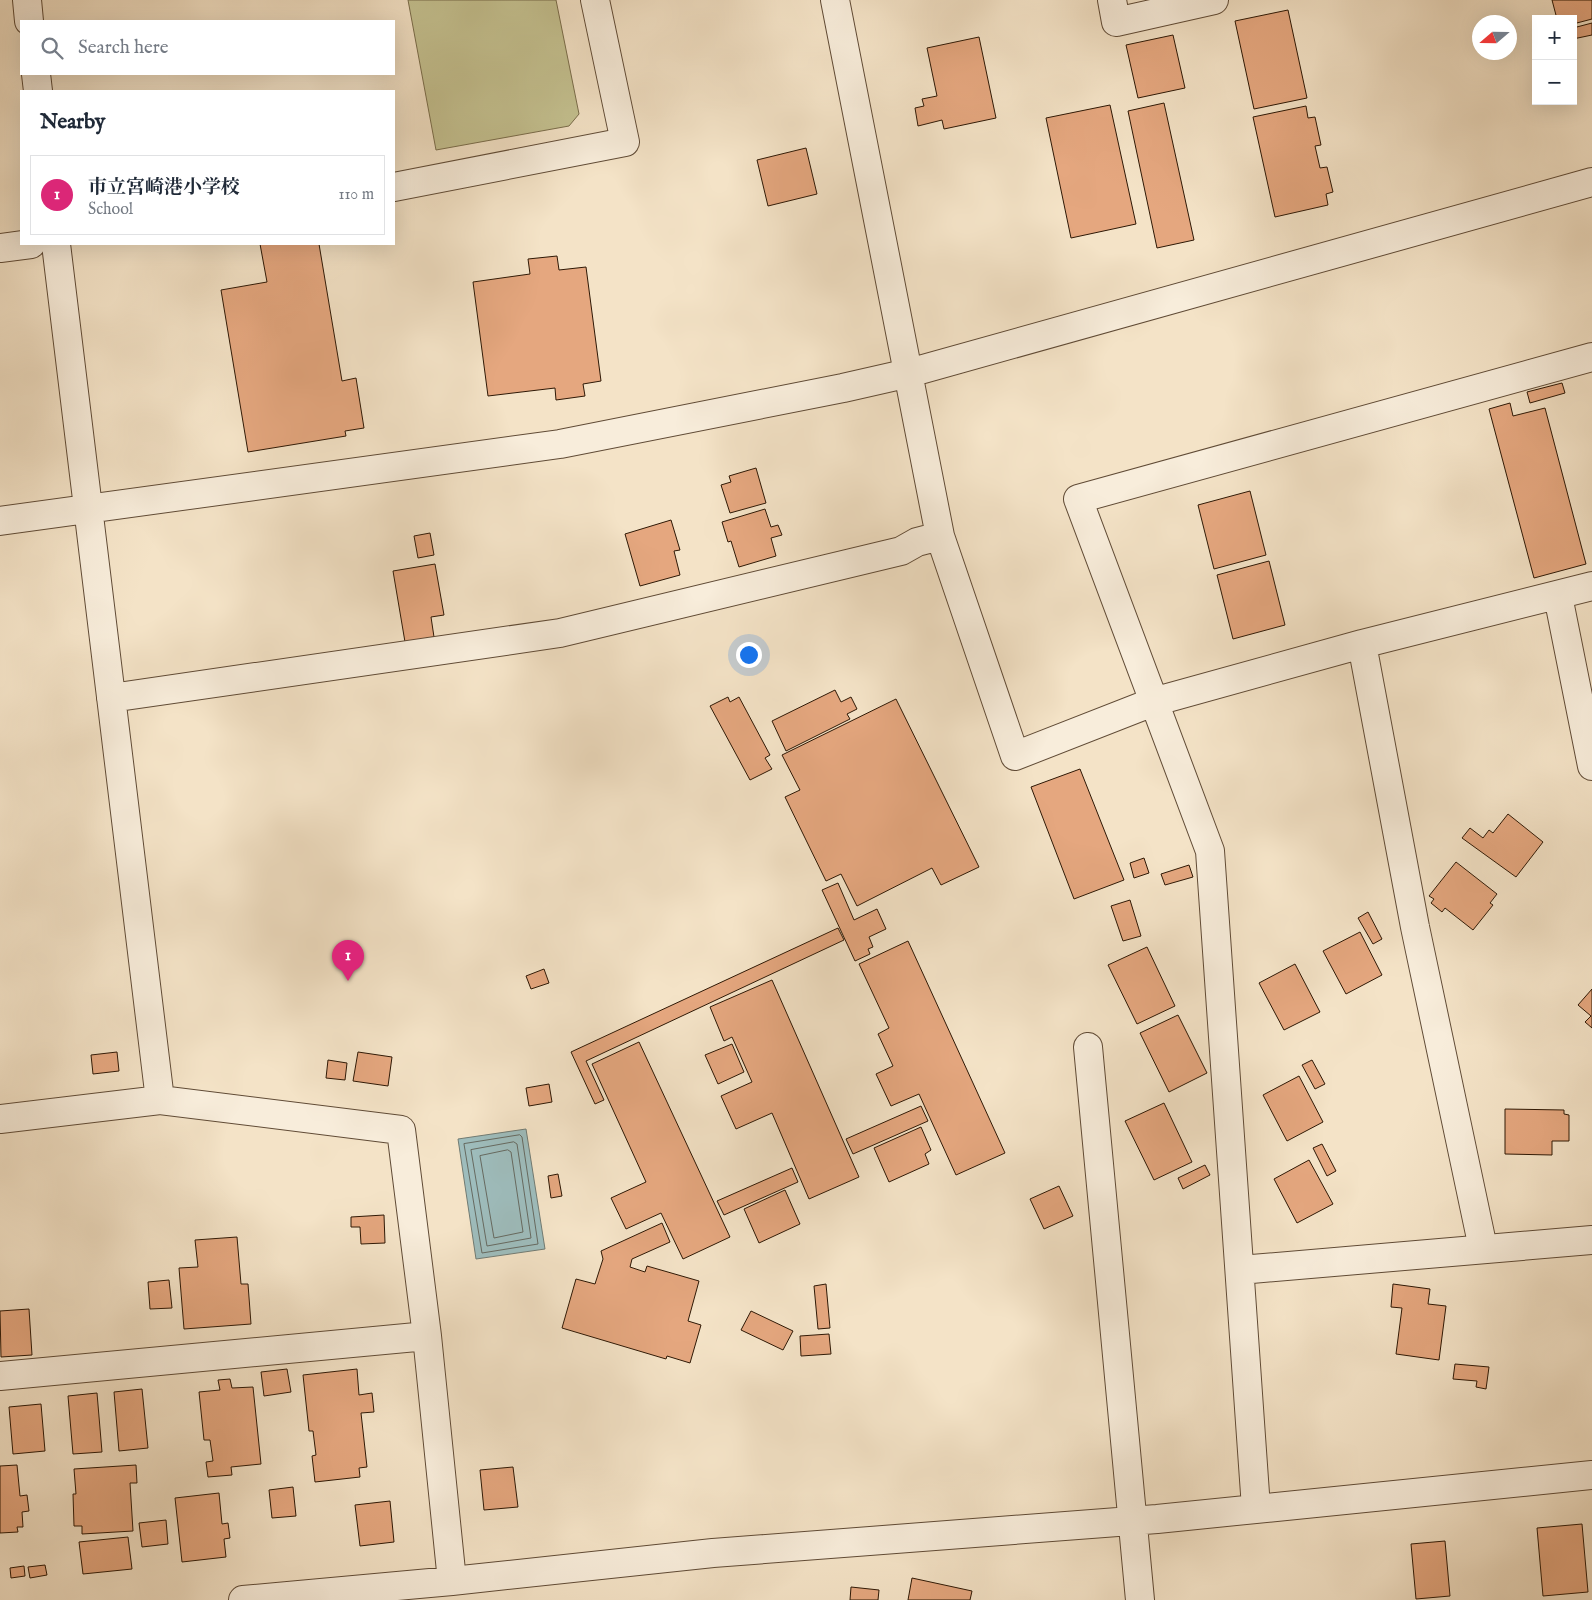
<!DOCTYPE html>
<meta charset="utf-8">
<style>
body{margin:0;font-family:"IM FELL English","Noto Serif JP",serif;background:#f2f2f3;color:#1f2937}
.controls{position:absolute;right:15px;top:15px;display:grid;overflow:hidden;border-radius:0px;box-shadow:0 5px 20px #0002}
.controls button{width:45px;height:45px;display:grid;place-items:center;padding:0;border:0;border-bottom:1px solid #e0e1e3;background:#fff;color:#1f2937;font:25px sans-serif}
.compass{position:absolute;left:1472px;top:15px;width:45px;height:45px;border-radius:50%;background:#fff;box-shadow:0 5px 20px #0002;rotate:250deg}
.you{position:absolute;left:748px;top:654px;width:18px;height:18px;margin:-12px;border:4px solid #fff;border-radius:50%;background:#1a73e8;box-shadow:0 0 0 8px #1a73e833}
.badge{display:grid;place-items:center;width:32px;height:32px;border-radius:50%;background:#db2777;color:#fff;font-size:16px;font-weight:700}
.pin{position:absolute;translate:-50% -41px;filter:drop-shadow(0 1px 2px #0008)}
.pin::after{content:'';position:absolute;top:26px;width:18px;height:15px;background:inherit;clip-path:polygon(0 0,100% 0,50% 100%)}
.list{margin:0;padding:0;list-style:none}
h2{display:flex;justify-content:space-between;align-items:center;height:65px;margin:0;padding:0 20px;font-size:21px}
h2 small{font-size:16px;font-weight:400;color:#747a83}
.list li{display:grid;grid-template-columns:32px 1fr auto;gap:15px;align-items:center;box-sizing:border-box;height:80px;margin:0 10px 10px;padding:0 10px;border:1px solid #e0e1e3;border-radius:0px}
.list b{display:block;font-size:19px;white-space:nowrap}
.list p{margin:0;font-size:16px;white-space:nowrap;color:#747a83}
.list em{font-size:16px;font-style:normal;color:#747a83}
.icon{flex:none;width:28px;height:28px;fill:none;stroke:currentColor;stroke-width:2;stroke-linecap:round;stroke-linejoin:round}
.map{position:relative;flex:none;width:1592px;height:1600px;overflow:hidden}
.search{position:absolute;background:#fff;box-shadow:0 5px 20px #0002;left:20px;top:20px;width:375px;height:55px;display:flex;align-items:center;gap:12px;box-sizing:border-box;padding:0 18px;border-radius:0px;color:#747a83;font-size:19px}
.panel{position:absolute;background:#fff;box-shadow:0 5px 20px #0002;left:20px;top:90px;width:375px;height:155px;border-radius:0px}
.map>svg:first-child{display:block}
.green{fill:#c4c190;stroke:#796c4a}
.water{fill:#9ebdbd;stroke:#717b73}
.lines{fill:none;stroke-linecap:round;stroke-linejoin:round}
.shore{stroke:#666a61;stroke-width:1}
.building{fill:#e5a77f;stroke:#2e1805}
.minor-casing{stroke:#604b36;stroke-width:30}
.minor{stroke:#f8eddb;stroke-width:28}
</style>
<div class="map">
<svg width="1592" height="1600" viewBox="0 0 1592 1600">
<rect width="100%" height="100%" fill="#f4e3c7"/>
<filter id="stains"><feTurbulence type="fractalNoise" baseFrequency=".004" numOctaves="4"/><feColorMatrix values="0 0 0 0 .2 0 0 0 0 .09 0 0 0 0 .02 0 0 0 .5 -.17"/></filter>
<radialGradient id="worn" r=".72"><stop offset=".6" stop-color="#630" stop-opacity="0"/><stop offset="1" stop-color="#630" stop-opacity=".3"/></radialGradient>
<!-- green -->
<path class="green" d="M408,0H556L579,114L569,126L436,150Z"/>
<!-- water -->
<path class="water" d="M526,1129L545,1249L476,1259L458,1139Z"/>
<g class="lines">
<!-- shore -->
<path class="shore" d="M520,1135L522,1137L538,1244L482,1253L464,1144Z
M514,1142L517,1144L531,1238L487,1246L471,1150Z
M508,1150L511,1152L523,1232L494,1238L480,1156Z"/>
</g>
<!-- building -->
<path class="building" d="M1552,0H1592V19L1573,24V19H1557Z
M1288,10L1307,98L1254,109L1235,21Z
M1592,23V35L1573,39V28Z
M1173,35L1185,88L1138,98L1126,45Z
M979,37L996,118L944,129L942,120L918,126L915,108L924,106L922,99L937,96L927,48Z
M1164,103L1194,240L1157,248L1128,111Z
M1110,105L1136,224L1071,238L1046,118Z
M1306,106L1308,118L1315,117L1321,145L1315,146L1320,168L1327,167L1333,192L1326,194L1328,205L1275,217L1253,117Z
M806,148L817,194L768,206L757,160Z
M260,244H319L342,381L356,378L364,428L345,431L346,436L248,452L221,290L267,282Z
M557,256L559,270L586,267L601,381L583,384L585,396L556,400L555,388L488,396L473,282L530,274L528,259Z
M1562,383L1565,393L1530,403L1527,392Z
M1510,403L1513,416L1545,408L1586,564L1534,578L1489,409Z
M756,468L766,503L730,513L721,485L731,482L729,476Z
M1250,491L1266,555L1214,569L1198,505Z
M765,509L771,527L778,525L782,535L771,538L776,556L739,567L731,541L728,542L722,522Z
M671,520L680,550L674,551L680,575L640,586L625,534Z
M430,533L434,555L418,558L414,536Z
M1269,561L1285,625L1233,639L1217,575Z
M435,564L444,615L431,617L434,637L405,642L393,571Z
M835,690L841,702L851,697L857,709L847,714L850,719L786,751L772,721Z
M728,697L730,702L739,697L770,755L765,758L772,769L750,780L710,706Z
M896,699L979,867L941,885L932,868L857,906L841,874L826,881L785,797L800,790L782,755Z
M1080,769L1124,880L1074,899L1031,787Z
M1508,814L1543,842L1516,877L1462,838L1470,828L1483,838L1489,830L1493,833Z
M1144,858L1149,873L1134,878L1130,863Z
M1456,862L1497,894L1490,903L1493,905L1473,930L1445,908L1442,912L1431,903L1434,899L1429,896Z
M1189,865L1193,877L1165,885L1161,874Z
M838,883L854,920L877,909L886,929L869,937L873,947L868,949L870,954L855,961L822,890Z
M1130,900L1141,936L1123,941L1111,906Z
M1368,912L1382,939L1373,944L1358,918Z
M838,928L844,940L586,1061L604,1100L595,1104L571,1052Z
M1360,932L1382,975L1346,994L1323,951Z
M908,941L1005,1153L956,1175L919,1094L891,1106L876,1074L893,1066L878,1034L889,1028L859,964Z
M1147,947L1175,1006L1137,1024L1108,965Z
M1295,964L1320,1012L1284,1030L1259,983Z
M544,969L549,983L531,989L526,976Z
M772,980L859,1177L809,1199L772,1113L736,1129L721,1096L752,1082L732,1037L724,1041L710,1007Z
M1592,989V1028L1585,1022L1591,1016L1578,1005Z
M1178,1015L1207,1073L1169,1092L1140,1033Z
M639,1042L730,1237L683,1259L661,1213L626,1229L611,1198L646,1182L592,1064Z
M732,1044L744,1072L718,1084L705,1055Z
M117,1052L119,1071L93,1074L91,1055Z
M358,1052L392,1057L388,1086L353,1081Z
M328,1060L347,1063L345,1080L326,1078Z
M1312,1060L1325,1084L1315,1089L1302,1065Z
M1299,1076L1323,1122L1287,1141L1263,1095Z
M549,1084L552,1102L529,1106L526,1088Z
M1164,1103L1192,1162L1154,1180L1125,1121Z
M921,1106L928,1121L853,1154L846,1139Z
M1505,1109L1564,1110V1114L1569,1115V1141H1552V1155L1505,1154Z
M921,1127L931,1150L925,1154L929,1164L889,1182L874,1148Z
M1322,1144L1336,1171L1327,1176L1313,1148Z
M1309,1160L1333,1204L1297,1223L1274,1179Z
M1205,1165L1210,1175L1183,1189L1178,1178Z
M792,1168L798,1182L724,1215L717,1201Z
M558,1174L562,1196L551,1198L548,1176Z
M1059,1186L1073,1216L1044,1229L1030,1199Z
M785,1190L800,1224L759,1243L744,1209Z
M384,1215L385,1243L361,1244L360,1227H351V1217Z
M662,1223L670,1242L632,1259L630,1267L645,1272L647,1266L699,1281L688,1321L701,1325L690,1363L667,1356L666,1359L562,1328L576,1279L595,1284L603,1259L601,1251Z
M237,1237L241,1284H248L251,1324L184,1329L179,1268L198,1267L195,1240Z
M169,1280L172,1308L150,1309L148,1282Z
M826,1284L830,1328L818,1329L814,1286Z
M1393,1284L1430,1289L1428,1304L1446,1306L1439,1360L1396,1354L1402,1308L1391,1307Z
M29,1309L32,1355L1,1357L0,1311Z
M751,1311L793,1331L783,1350L741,1330Z
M829,1334L831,1354L801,1356L800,1336Z
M1455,1364L1489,1367L1486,1389L1476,1387L1477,1381L1453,1379Z
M287,1369L291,1392L264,1396L261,1372Z
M357,1369L359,1395L372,1393L374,1412L361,1413L367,1467L359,1468L360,1477L315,1482L312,1456L316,1455L313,1431H309L303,1375Z
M230,1379L232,1388L253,1387L261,1464L231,1467L232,1475L208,1477L206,1462L213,1461L210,1440H204L199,1392L220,1390L218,1380Z
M142,1389L148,1448L119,1451L114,1392Z
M97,1393L102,1452L73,1454L68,1396Z
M41,1404L45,1451L13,1454L9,1407Z
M17,1465L20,1496L27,1495L29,1511L22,1512L23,1527H17L18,1532L0,1533V1466Z
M136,1465L137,1483H130L133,1531L82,1534V1526H74L73,1494H76L74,1469Z
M513,1467L518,1507L484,1510L480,1470Z
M293,1487L296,1516L272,1518L269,1490Z
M219,1493L222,1524L228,1523L230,1538L224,1539L226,1557L182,1562L175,1498Z
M390,1501L394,1542L360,1546L355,1505Z
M166,1520L168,1544L142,1547L139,1523Z
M1582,1524L1588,1592L1543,1596L1537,1528Z
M128,1537L132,1569L83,1574L79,1542Z
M1445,1541L1450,1596L1416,1599L1411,1544Z
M45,1565L47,1575L30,1578L28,1567Z
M24,1566L25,1576L11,1578L10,1568Z
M912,1578L972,1591L970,1600H908Z
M851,1587L879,1590L878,1600H850Z"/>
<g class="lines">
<!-- minor casing -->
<g class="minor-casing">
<path id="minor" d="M27,0L29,21
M835,0L940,536L1015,756L1153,702L1362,644L1592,586
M1112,0L1116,22L1214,0
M36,74L38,91
M394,187L625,142L595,0
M56,244L160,1100
M0,248L31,244
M0,521L560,444L843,388L909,373L1592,182
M1558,596L1592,766
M1362,644L1415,927L1483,1248
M111,698L560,633L901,551L917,542L940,536
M1088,1047L1140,1600
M0,1119L160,1100L401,1130L427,1336L452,1581
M1240,1270L1592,1240
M0,1376L427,1336
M1256,1508L1210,851L1078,499L1592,357
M243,1600L452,1581L713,1553L1157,1519L1592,1475"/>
</g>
<!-- minor -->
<use href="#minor" class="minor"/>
</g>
<rect width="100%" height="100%" filter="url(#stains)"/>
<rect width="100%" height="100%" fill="url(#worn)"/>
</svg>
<div class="controls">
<button>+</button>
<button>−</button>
</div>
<svg class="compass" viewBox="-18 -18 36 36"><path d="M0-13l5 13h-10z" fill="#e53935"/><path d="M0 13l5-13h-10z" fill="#747a83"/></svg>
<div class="you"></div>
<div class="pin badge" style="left:348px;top:981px">1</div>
<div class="search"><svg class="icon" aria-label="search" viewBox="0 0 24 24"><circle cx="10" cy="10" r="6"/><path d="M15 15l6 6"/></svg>Search here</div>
<section class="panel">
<h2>Nearby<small></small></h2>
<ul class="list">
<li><span class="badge">1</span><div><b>市立宮崎港小学校</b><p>School</p></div><em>110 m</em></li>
</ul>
</section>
</div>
